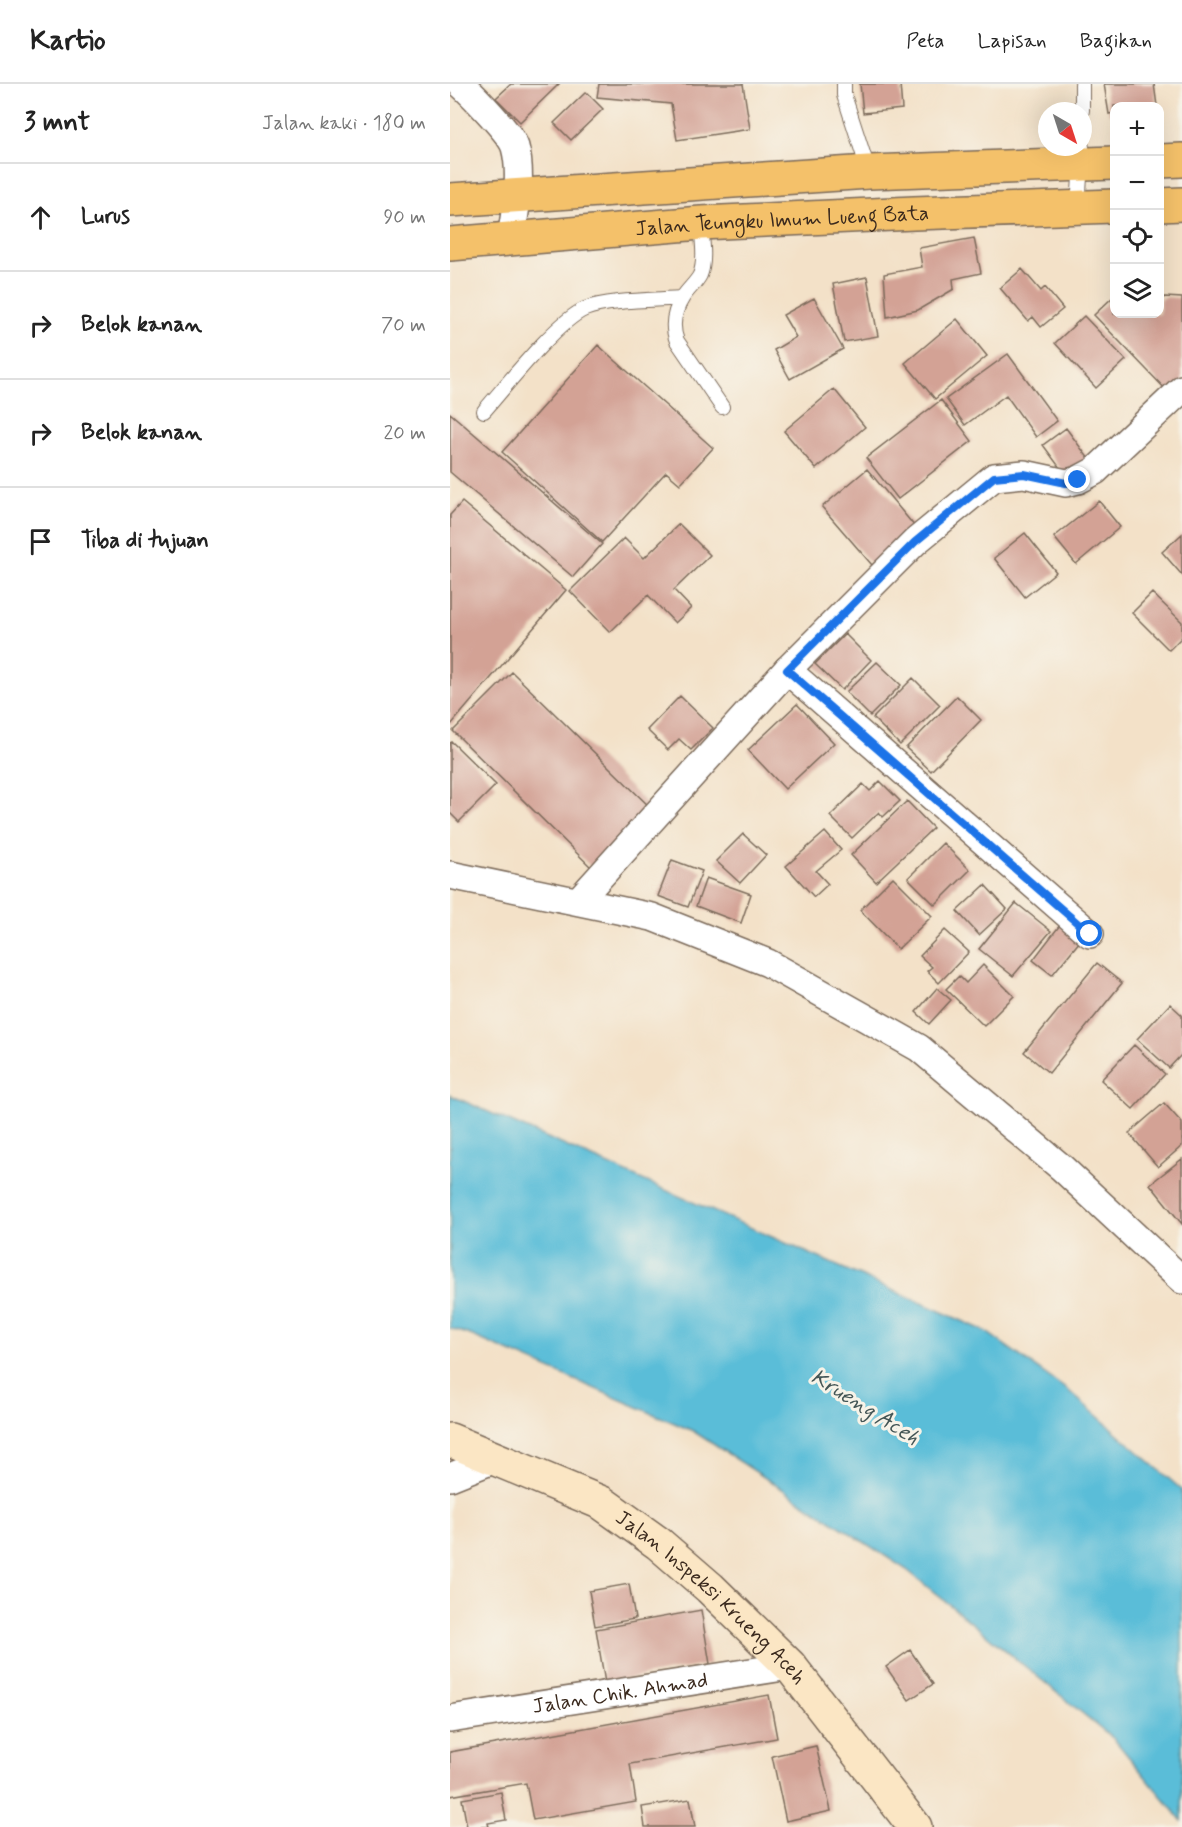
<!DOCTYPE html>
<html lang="id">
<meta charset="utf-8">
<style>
body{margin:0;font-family:Mynerve,sans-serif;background:#f2f2f2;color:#222}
.controls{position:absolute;right:18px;top:18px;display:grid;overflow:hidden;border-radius:12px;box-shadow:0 6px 24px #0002}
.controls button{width:54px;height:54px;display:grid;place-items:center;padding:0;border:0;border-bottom:2px solid #e0e0e0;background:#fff;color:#222;font:30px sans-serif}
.compass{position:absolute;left:588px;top:18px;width:54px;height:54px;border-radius:50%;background:#fff;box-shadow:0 6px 24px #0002;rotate:141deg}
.stop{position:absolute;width:18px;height:18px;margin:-14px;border:4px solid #1a73e8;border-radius:50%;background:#fff}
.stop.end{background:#1a73e8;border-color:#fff;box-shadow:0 2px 6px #0008}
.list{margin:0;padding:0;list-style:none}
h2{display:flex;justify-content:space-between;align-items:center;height:78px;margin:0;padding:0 24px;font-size:26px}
h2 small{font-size:20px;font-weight:400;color:#767676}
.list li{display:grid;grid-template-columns:39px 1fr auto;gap:18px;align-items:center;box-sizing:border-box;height:108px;padding:0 24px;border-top:2px solid #e0e0e0}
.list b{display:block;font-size:22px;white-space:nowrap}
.list em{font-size:20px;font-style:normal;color:#767676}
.icon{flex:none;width:33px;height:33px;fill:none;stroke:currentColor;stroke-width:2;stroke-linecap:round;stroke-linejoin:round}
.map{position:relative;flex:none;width:732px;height:1743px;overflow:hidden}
header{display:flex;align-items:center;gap:36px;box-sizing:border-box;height:84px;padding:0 30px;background:#fff;border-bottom:2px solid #e0e0e0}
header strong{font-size:28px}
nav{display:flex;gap:33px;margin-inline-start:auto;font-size:21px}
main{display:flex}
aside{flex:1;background:#fff}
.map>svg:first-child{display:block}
.water{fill:#5abdd8;stroke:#4a747b;stroke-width:1.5}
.building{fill:#d3a295}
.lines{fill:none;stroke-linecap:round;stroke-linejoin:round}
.lane-casing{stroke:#7b6a5a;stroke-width:16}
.street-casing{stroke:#7b6a5a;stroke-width:30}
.secondary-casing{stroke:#7b6a5a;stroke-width:36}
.highway-casing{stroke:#7b6a5a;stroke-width:36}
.lane{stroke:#fff;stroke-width:14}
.street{stroke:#fff;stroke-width:27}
.secondary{stroke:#fbe6c4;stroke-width:33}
.highway{stroke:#f4c16b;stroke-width:33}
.route{stroke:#1a73e8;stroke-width:8}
.labels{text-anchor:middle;stroke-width:6;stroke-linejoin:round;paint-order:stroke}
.street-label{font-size:21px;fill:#3b2a1e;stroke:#f7f3e8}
.water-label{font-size:22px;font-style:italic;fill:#445656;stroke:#f7f3e8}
</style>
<header>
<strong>Kartio</strong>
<nav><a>Peta</a><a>Lapisan</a><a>Bagikan</a></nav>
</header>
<main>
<aside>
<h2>3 mnt<small>Jalan kaki · 180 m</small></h2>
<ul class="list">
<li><svg class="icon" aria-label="ahead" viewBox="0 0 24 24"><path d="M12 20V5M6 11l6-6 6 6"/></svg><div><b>Lurus</b></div><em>90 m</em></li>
<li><svg class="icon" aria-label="right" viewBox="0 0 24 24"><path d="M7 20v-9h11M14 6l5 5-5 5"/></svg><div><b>Belok kanan</b></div><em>70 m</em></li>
<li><svg class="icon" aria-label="right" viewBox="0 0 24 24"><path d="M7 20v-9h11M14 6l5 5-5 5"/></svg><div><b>Belok kanan</b></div><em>20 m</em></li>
<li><svg class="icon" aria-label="arrive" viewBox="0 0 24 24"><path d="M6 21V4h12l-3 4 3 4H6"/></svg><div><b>Tiba di tujuan</b></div></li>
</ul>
</aside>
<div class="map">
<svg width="732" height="1743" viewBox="0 0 732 1743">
<rect width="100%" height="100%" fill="#f7f3e8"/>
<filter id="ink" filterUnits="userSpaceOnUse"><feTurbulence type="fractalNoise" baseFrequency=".0167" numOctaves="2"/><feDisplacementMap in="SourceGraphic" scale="12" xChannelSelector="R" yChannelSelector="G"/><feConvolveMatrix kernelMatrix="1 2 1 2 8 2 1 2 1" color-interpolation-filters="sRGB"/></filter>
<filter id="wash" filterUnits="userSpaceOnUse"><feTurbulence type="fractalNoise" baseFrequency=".008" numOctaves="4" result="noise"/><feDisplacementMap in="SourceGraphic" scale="24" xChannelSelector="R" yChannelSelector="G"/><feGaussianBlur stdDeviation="1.35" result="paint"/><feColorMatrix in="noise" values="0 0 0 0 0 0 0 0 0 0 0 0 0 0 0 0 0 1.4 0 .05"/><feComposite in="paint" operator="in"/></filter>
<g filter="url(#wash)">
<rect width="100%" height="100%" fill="#f3e1c8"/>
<!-- water -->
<path class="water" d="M0,1011L535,1247L620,1308L732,1406V1737L664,1655L457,1486L243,1347L23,1252L0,1244Z"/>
<g id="blocks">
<!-- building -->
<path class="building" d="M61,0H109L70,38L46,14Z
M149,0H293L300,45L227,56L221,20L147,13Z
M410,0H450L452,25L413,29Z
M654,0H704L707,22H664V29L659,30Z
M136,8L153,25L121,56L104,39Z
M524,154L531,189L503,195L504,205L468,226L437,233L434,190L472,183L469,164Z
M572,185L591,207L595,203L613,225L591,243L583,233L578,237L550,204Z
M417,193L428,252L394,258L383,200Z
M664,212V230L689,231L710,230V216L715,213L732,214V300L721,311L644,231Z
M364,214L393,265L340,295L324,266L346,253L333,231Z
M634,232L676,276L646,304L605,259Z
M507,235L537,272L485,315L455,279Z
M148,261L263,364L230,400L216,388L152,458L52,368Z
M558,270L607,337L586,353L556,311L515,341L496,315Z
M384,305L415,343L366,385L334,347Z
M491,316L522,357L448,415L416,374Z
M0,329L152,460L123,493L0,388Z
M616,344L639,375L616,392L593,361Z
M417,385L466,444L422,481L372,423Z
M649,417L670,443L626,480L604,453Z
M12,418L116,506L0,642V431Z
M229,440L260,471L224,506L241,524L225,539L198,511L160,548L120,507L174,454L194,474Z
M575,449L606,488L575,513L544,474Z
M732,450V491L712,468Z
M702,509L732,538V553L719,566L682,529Z
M395,550L421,576L392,606L365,580Z
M427,578L451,601L420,632L396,608Z
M62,588L206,729L147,789L3,647Z
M463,594L490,621L450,661L423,634Z
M230,612L263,644L241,666L229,655L218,666L197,646Z
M507,612L531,636L481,687L456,664Z
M347,620L384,659L335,705L298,666Z
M2,658L46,701L9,738L0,729V659Z
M430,697L450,717L433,733L429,728L402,754L380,732L413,700L420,707Z
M457,717L483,744L426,798L401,771Z
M375,748L391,766L366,787L378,800L364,813L336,782Z
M293,750L316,771L290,799L266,777Z
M493,759L520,786L485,821L458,794Z
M222,776L252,787L238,823L208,812Z
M443,793L482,832L448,865L410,826Z
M256,794L301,810L291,839L246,822Z
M535,801L557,825L529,851L507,827Z
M566,819L601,847L563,892L529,865Z
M610,841L630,857L602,891L583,876Z
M495,846L519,868L489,899L477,887L482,883L470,872Z
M647,879L672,899L599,989L574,968Z
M533,881L564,912L534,942L496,905L509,892L516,899Z
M487,904L501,916L479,940L466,928Z
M720,920L732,931V970L719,984L687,955Z
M684,961L715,990L683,1025L651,996Z
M714,1019L732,1039V1062L708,1083L679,1049Z
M732,1075V1140L700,1100Z
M179,1500L185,1535L145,1542L139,1507Z
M251,1526L260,1580L155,1599L146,1545Z
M460,1566L483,1600L459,1616L436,1583Z
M319,1611L327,1654L180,1680L186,1718L83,1736L76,1699L0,1712V1668Z
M366,1662L381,1727L336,1737L322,1672Z
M51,1708L56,1736L38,1739L39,1743H17L12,1715Z
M240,1715L245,1743H195L192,1723Z"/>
</g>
</g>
<g filter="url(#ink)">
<use href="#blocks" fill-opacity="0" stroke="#7b6a5a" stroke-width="1.5"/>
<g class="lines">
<!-- lane casing -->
<g class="lane-casing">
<path id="lane" d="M394,0V11L419,88
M632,27V0
M628,123L632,63
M251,139C252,155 256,176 250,191C246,199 238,205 233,213C224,227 221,242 227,257L272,323
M34,327C56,302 107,237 135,225C156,216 207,216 232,214"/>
</g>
<!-- street casing -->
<g class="street-casing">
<g id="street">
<path d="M11,0C23,11 61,50 65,63C73,92 65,126 61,155"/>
<path d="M337,586L640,850"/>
<path d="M0,791L202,833L318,879L469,964L612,1084L732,1196"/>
<path d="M128,817L337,586L465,458L544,393L574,390L616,399L628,396L645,387L732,305"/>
<path d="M0,1393L45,1375"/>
<path id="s1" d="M0,1635L340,1582"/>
</g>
</g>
<!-- secondary casing -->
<g class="secondary-casing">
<g id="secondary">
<path id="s2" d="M0,1356L152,1419L208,1459L260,1504L340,1582L465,1743"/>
</g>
</g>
<!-- highway casing -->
<g class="highway-casing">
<g id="highway">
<path d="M710,77L732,76"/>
<path d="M0,116L419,88L664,79"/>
<path d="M710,121L732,120"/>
<path id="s3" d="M0,160L251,139L464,129L664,122"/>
</g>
</g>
<!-- lane -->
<use href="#lane" class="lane"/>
<!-- street -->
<use href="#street" class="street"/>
<!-- secondary -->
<use href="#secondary" class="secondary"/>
<!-- highway -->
<use href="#highway" class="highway"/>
</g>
</g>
<g class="lines" filter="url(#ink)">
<!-- route -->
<path class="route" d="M628,396L616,399L574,390L544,393L465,458L337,586L640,850"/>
</g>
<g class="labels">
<!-- street labels -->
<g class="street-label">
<text dy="7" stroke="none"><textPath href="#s3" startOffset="333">Jalan Teungku Imum Lueng Bata</textPath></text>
<text dy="7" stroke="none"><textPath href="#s2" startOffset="309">Jalan Inspeksi Krueng Aceh</textPath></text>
<text dy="7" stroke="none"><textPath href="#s1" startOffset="172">Jalan Chik. Ahmad</textPath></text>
</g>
<!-- water labels -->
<g class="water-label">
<text transform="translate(416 1322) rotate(32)" y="8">Krueng Aceh</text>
</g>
</g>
</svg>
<div class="controls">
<button>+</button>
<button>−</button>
<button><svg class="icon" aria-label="locate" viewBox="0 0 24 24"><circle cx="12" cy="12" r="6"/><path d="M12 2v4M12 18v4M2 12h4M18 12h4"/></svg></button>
<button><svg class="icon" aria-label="layers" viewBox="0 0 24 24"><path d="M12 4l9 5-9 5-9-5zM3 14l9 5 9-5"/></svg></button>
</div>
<svg class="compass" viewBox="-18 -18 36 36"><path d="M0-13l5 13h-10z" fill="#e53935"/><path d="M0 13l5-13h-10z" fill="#767676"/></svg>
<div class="stop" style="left:640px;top:850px"></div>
<div class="stop end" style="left:628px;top:396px"></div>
</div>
</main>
